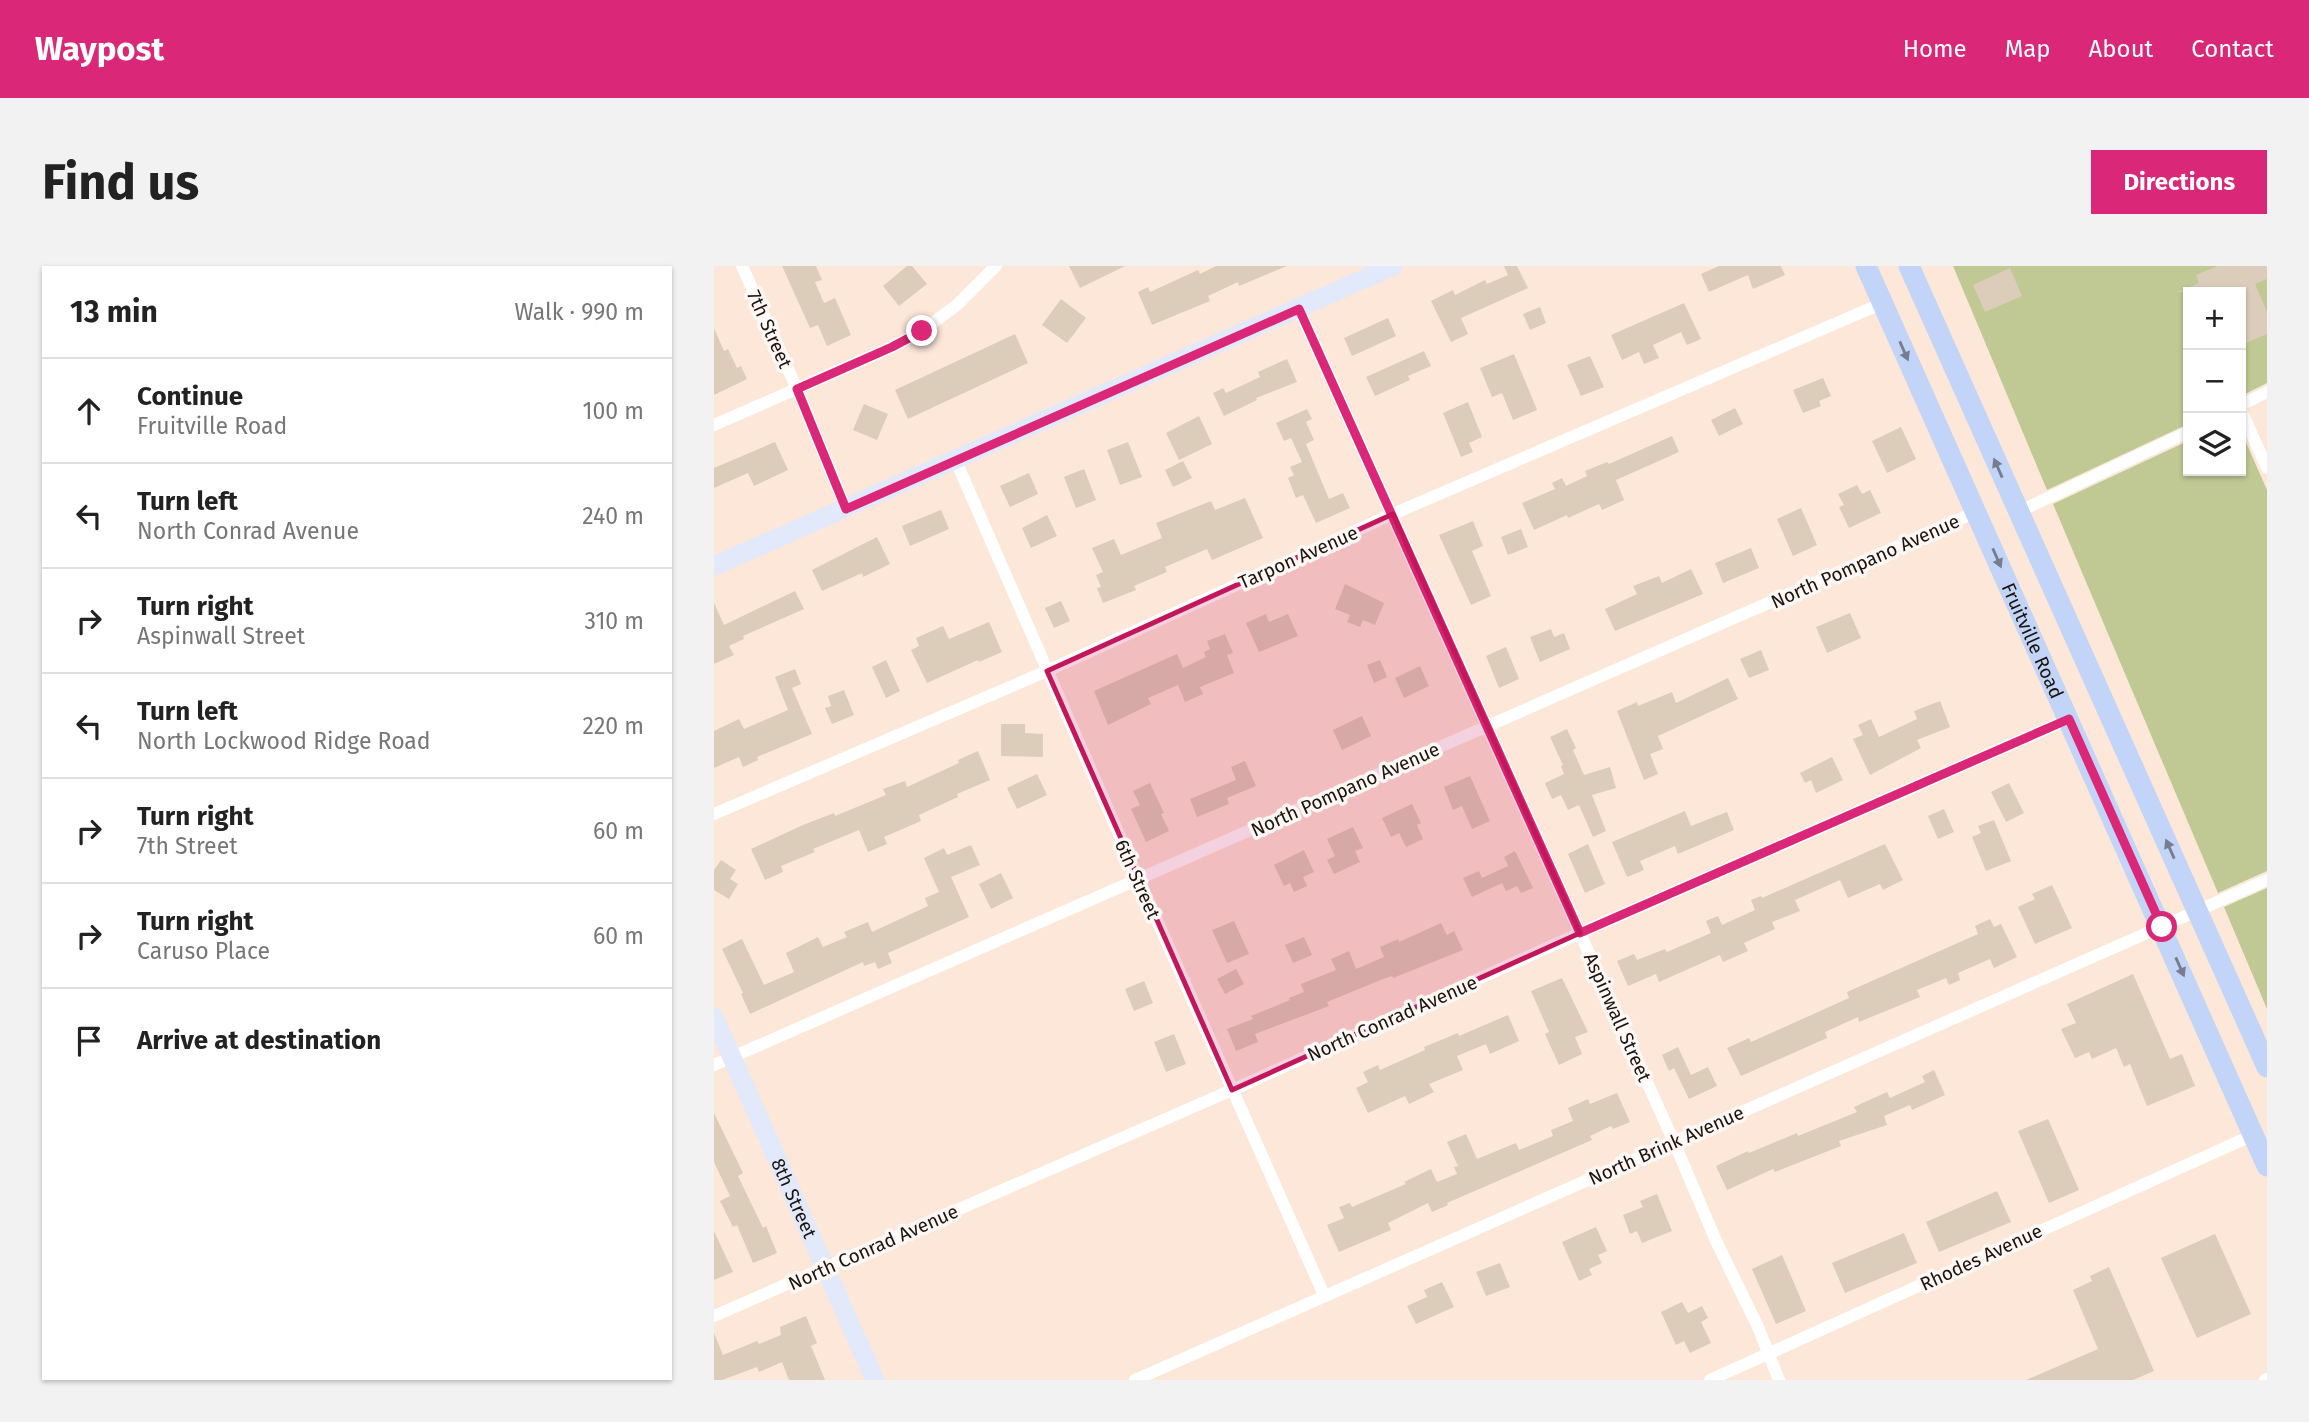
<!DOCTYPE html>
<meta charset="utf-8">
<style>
body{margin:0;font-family:"Fira Sans",sans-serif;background:#f2f2f2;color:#222}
.controls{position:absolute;right:21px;top:21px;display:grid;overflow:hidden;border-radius:0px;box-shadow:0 2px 5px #0004}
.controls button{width:63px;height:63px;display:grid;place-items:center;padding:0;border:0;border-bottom:2px solid #e0e0e0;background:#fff;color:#222;font:35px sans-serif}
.stop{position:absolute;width:21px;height:21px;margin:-16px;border:5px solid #db2777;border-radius:50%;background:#fff}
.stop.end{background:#db2777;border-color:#fff;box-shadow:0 2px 7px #0008}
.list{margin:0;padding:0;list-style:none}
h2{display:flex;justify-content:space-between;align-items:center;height:91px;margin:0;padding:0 28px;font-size:30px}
h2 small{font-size:23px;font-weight:400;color:#767676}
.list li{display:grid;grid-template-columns:46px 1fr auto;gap:21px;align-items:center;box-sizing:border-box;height:105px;padding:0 28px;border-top:2px solid #e0e0e0}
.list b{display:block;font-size:26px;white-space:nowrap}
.list p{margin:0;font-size:23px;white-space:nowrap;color:#767676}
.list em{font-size:23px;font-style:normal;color:#767676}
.icon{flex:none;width:38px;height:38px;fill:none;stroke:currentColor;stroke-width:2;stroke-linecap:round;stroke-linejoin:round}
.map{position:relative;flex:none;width:1553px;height:1114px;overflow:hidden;border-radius:0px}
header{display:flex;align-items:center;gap:42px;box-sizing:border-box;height:98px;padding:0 35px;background:#db2777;color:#fff}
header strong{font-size:33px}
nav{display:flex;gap:38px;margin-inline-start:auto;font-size:24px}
.intro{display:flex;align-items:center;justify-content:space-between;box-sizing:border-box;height:168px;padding:0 42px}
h1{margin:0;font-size:49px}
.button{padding:18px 32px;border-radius:0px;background:#db2777;color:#fff;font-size:24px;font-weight:700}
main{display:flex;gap:42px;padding:0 42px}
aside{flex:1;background:#fff;border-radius:0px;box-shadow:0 2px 5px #0004}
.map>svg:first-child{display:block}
.park{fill:#c0c993}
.building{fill:#dbcdba}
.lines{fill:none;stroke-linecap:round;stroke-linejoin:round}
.street{stroke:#fff;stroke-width:12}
.secondary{stroke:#e1e9fb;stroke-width:19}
.primary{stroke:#c2d4f7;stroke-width:21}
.oneway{fill:#767d8e}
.route{stroke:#db2777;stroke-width:9}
.marked{fill:#c2185b;fill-opacity:0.2;stroke:#c2185b;stroke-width:5;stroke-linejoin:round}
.labels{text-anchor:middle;stroke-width:7;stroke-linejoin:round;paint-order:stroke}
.street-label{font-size:19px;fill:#1a130e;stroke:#fdf8f5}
</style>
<header>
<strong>Waypost</strong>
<nav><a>Home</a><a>Map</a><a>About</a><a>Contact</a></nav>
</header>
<div class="intro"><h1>Find us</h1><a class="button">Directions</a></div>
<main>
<aside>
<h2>13 min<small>Walk · 990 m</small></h2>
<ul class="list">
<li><svg class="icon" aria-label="ahead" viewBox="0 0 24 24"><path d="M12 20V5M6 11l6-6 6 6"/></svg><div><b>Continue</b><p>Fruitville Road</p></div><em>100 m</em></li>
<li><svg class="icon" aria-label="left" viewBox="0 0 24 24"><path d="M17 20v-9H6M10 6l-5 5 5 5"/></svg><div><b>Turn left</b><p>North Conrad Avenue</p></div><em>240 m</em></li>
<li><svg class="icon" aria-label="right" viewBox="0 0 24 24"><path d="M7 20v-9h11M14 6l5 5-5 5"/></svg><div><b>Turn right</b><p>Aspinwall Street</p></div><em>310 m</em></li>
<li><svg class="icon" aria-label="left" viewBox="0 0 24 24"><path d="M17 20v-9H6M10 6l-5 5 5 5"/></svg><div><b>Turn left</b><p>North Lockwood Ridge Road</p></div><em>220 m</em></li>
<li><svg class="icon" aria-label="right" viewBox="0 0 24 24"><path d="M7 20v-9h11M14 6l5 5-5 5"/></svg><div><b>Turn right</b><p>7th Street</p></div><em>60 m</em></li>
<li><svg class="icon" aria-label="right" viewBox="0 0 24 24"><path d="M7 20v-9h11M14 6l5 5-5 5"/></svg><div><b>Turn right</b><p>Caruso Place</p></div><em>60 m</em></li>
<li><svg class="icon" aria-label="arrive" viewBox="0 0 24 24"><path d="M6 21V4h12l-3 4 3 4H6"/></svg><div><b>Arrive at destination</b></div></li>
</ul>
</aside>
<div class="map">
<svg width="1553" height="1114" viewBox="0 0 1553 1114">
<rect width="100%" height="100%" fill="#fde7d9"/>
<!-- park -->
<path class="park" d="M1239,0H1553V117L1527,130V26H1474V158L1333,224Z
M1527,165L1553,224V605L1504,627L1339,238L1474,175V205H1527Z
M1553,622V743L1510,641Z"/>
<!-- building -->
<path class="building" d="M68,0H102L108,14L101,16L110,37L121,32L137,69L113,80L104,59L96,62Z
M193,0H198L213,18L185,40L169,20Z
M355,0H411L366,22Z
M502,0H573L525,20L524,16L494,30L496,35L438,59L424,26L434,21L436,26L484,4L486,8Z
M790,0H803L814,22L747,52L754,68L737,76L717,35L739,24L741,29L771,14L773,18L794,9Z
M1005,0H1067L1071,9L1039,23L1034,9L995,26L987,8Z
M1504,0H1553V13L1541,18L1553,46V68L1527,79V26H1463L1485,17L1482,9Z
M1296,2L1308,30L1271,46L1259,19Z
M347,33L372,52L353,77L328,59Z
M970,37L987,73L973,79L967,66L939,79L945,92L930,98L925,86L908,94L897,69Z
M826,41L832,57L816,64L809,48Z
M674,52L682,70L638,90L630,72Z
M0,62L10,85L14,83L23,102L27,100L33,113L0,129Z
M301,68L314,97L194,153L181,124Z
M710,85L717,100L694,110L696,114L661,130L652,111Z
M800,88L823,144L799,154L788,127L778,131L766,102Z
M876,90L890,121L867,130L853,99Z
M573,93L583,116L542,132L543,134L510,150L499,127L509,122L512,127L546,111L544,106Z
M1109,112L1117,130L1105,135L1107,140L1089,147L1079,124Z
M754,136L768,171L755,177L759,186L747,191L729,147Z
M150,138L174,148L163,174L139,164Z
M1021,142L1029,158L1005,170L997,154Z
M593,143L598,153L592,156L600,174L592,178L615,233L629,227L636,242L602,257L589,229L582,232L574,212L580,209L576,201L588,196L577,172L570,175L562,157Z
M485,150L498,178L465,194L452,167Z
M1187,161L1202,193L1173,207L1158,175Z
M958,170L965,186L902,214L910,234L888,244L885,238L854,252L853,249L820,264L808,237L841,223L838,217L848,212L852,220L873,210L871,205L893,196L895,198Z
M61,176L74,204L40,220L34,207L0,222V202Z
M414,176L428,211L406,219L393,184Z
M469,195L478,212L459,221L451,204Z
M370,203L382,234L362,242L350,211Z
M315,207L324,228L296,241L286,220Z
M1143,219L1148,228L1156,224L1167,247L1135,262L1125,241L1130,239L1124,228Z
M531,232L549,272L498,294L493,283L451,301L453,306L420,320L422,324L389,337L383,322L387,321L382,309L389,306L378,282L400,273L407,289L448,272L442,257L497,235L501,244Z
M1087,242L1103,279L1079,290L1063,253Z
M227,244L235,263L196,280L188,260Z
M333,249L343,270L317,282L308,262Z
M759,255L769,280L758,285L777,330L757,339L725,269Z
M807,263L814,281L794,289L787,271Z
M163,271L176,298L149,311L148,307L108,325L98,304Z
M1037,282L1045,302L1009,317L1001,297Z
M977,303L989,328L901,365L891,343L923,328L919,320L945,310L948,317Z
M631,318L670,337L661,359L649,354L646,361L633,356L636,349L621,343Z
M81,325L90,343L29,370L30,373L15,380L20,389L0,398V337L10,359Z
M347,335L356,355L340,362L331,342Z
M1136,347L1147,372L1113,387L1102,361Z
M552,348L555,356L574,348L584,370L545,386L532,357Z
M275,356L288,386L265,396L264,394L213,417L197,384L205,380L202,372L229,360L235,373Z
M837,363L840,371L850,367L856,383L826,396L816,371Z
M511,368L519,387L513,389L520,407L486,421L489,428L471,436L464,419L434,432L437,438L394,459L380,425L463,388L469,402L492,391L490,386L496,383L493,375Z
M792,381L805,413L785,422L772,390Z
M1047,384L1055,404L1035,412L1026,393Z
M172,394L186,425L172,432L158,401Z
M666,394L673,411L660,417L653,399Z
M706,400L715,420L690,432L681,412Z
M81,403L87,418L78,422L98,468L43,491L44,494L29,501L25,491L0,502V465L25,453L30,463L74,444L61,411Z
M1014,412L1024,433L944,470L949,483L936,488L944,508L930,514L903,445L923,436L924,440L958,426L962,437Z
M130,424L140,449L118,458L111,442L117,440L114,430Z
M1226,435L1236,461L1203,474L1207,482L1156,509L1139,473L1149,469L1144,459L1157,453L1165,471L1203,453L1200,445Z
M648,450L657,470L628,484L619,464Z
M287,458H311V467L329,468V491L287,490Z
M853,463L862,482L859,484L870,509L896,501L902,522L878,529L892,565L879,571L865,539L854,544L847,529L838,533L831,517L850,508L847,500L849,499L836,471Z
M264,485L276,514L243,528L244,531L205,549L207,555L170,571L173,578L154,586L145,564L99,583L101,586L67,600L69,606L51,614L37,583L89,559L120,547L121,550L172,529L169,523L191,515L193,521L245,497L244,494Z
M1118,491L1129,514L1102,527L1097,514L1091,517L1086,507Z
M531,495L542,520L513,532L515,538L483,551L476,533L522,514L517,501Z
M323,508L333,529L303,543L293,522Z
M756,510L776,555L758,563L748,540L739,544L730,521Z
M436,517L450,547L447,548L455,565L432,576L417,543L426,539L419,525Z
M1295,517L1310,547L1292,556L1277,526Z
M698,538L707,557L703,559L709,573L692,581L685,567L677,571L668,552Z
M1230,543L1240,566L1224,573L1214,550Z
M971,545L977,560L1013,546L1020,564L964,588L961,580L926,595L930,604L913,611L898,576Z
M1280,554L1297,595L1272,605L1258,571L1267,567L1264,560Z
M639,561L649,582L641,585L646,596L620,608L613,594L621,590L613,573Z
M874,578L891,618L871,627L854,588Z
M1171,578L1189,614L1169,624L1166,618L1134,632L1126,614L1081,634L1086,645L1058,656L1061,663L1030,677L1034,685L1009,696L1006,689L945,716L942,708L914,720L903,695L920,688L923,694L951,683L953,686L997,667L992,655L1004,650L1008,659L1041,644L1037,634L1047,630L1048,632Z
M257,579L266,599L237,611L255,651L174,687L178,697L164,703L161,696L150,700L149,696L36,748L27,728L29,727L8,683L28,673L50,719L80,706L72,687L104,671L109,681L133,671L130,666L154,656L158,666L214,640L211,632L225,626L210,592L230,582L233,589Z
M590,584L600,606L589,611L593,620L580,626L576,617L570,620L560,599Z
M801,585L819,622L807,627L803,620L792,625L788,617L758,631L749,612L765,605L768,612L794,600L790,591Z
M7,594L22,604L16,613L24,618L15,633L0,624V604Z
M287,607L299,632L277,643L265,618Z
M1338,619L1358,662L1321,678L1304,641L1321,633L1318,628Z
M1276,653L1280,661L1287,658L1303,691L1280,702L1276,693L1244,707L1246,714L1235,719L1232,712L1203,724L1206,731L1145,756L1144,751L1111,766L1113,772L1027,810L1013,782L1035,772L1037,776L1135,732L1133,726L1264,668L1261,660Z
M520,655L535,688L513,697L498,664Z
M727,657L733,669L740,665L749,684L679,712L678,710L669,713L613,736L615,740L541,768L544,776L522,785L513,763L539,753L537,750L576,734L575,732L590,726L587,718L622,704L617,693L635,685L642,703L670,691L666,681L684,673L685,676Z
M590,671L598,689L579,697L571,679Z
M522,703L530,718L511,728L503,713Z
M1419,708L1456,793L1468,788L1481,820L1433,840L1416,798L1410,801L1402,782L1378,793L1375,786L1361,792L1347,763L1362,757L1353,738Z
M848,712L874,766L861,771L868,788L845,799L831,768L835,766L817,725Z
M430,715L439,737L420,745L411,723Z
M794,749L805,775L776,788L772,778L743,790L749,804L715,818L720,826L695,838L691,830L654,847L642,822L654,816L649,806L664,799L666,804L711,784L710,781L744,767L745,770Z
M460,768L472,798L452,806L440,776Z
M964,781L977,809L994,801L1003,820L975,833L960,802L955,805L948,789Z
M1220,804L1231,829L1198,844L1196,839L1170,850L1173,859L1125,875L1127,880L1061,906L1059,903L1013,924L1002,900L1034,885L1035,887L1083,867L1084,870L1143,846L1140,841L1173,826L1176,832L1211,816L1208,810Z
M903,827L916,856L899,863L897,860L876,870L878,874L733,937L734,939L718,946L714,937L674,957L677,964L625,986L613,959L630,952L625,941L636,937L638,941L692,918L690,916L717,903L723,916L743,908L740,901L744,900L733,876L752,868L763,893L802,877L805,884L839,870L837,864L859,855L854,842L874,833L876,838Z
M0,847L29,907L24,910L49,962L52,960L63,987L39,997L23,959L19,961L6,935L16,930L0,896Z
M1334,853L1365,924L1335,937L1304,865Z
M1283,925L1297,956L1225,986L1212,956Z
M943,928L958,965L928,977L923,965L916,968L909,949L929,941L926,935Z
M882,961L893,985L884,989L888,997L875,1003L878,1009L865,1015L848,976Z
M0,965L19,1006L0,1014Z
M1190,967L1203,997L1131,1027L1118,997Z
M1501,968L1537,1048L1483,1072L1447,992Z
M1068,989L1092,1045L1062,1058L1038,1003Z
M786,997L796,1021L772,1030L762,1006Z
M1395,1001L1440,1105L1419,1114H1312L1384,1083L1359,1024L1378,1015L1376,1010Z
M728,1016L740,1041L702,1058L693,1040L713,1031L710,1024Z
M968,1036L974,1047L988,1040L994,1052L987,1056L997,1077L976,1087L970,1075L962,1079L947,1046Z
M92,1050L103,1077L97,1080L111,1114H75L68,1096L45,1106L43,1101L8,1114H0V1067L9,1089L43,1075L45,1078L67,1069L66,1061Z"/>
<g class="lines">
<!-- street -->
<path class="street" d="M28,0L83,123L132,243
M585,43L960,876L1003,977L1044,1061L1065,1114
M1527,139L1553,126
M1527,144L1553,202
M0,159L178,81L208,65L243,39L282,0
M242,195L425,614L610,1029
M1304,246L1474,166
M0,548L333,405L679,248L1169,37
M0,799L1262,246
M0,1050L518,824L866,667L1355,453
M421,1114L1553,614
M996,1114L1539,869
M1551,1114L1553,1113"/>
<!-- secondary -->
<g class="secondary">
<path d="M0,300L679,0"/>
<path id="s1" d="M0,751L161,1114"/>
</g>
<!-- primary -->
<g class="primary">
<path id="s2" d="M1152,0L1553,900"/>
<path d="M1195,0L1553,801"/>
</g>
</g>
<!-- one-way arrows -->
<defs><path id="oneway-solid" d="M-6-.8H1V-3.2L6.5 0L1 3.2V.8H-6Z" transform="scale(1.75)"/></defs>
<g class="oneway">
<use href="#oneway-solid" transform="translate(1190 85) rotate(66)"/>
<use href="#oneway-solid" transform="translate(1284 202) rotate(-114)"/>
<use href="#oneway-solid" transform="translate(1283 292) rotate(66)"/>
<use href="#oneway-solid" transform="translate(1456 583) rotate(-114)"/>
<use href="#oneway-solid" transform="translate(1466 701) rotate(66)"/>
</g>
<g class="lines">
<!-- route -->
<path class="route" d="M208,65L178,81L83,123L132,243L585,43L866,667L1355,453L1448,661"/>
</g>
<!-- marked area -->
<path class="marked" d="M679,248L866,667L518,824L333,405Z"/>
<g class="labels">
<!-- street labels -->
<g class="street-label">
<text transform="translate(56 63) rotate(66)" y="7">7th Street</text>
<text transform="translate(584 291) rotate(-24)" y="7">Tarpon Avenue</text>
<text transform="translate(1151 295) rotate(-24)" y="7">North Pompano Avenue</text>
<text dy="7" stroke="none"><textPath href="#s2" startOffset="410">Fruitville Road</textPath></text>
<text transform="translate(631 523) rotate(-24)" y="7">North Pompano Avenue</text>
<text transform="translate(424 613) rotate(66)" y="7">6th Street</text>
<text transform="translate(904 751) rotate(66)" y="7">Aspinwall Street</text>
<text transform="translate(678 752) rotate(-24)" y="7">North Conrad Avenue</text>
<text transform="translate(952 879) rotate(-24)" y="7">North Brink Avenue</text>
<text dy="7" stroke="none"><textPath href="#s1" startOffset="198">8th Street</textPath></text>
<text transform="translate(159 981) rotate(-24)" y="7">North Conrad Avenue</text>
<text transform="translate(1267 991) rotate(-25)" y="7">Rhodes Avenue</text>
</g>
</g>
</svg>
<div class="controls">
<button>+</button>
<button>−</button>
<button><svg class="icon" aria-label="layers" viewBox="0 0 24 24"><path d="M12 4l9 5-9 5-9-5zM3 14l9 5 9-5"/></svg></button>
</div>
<div class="stop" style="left:1448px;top:661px"></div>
<div class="stop end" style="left:208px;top:65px"></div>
</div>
</main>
